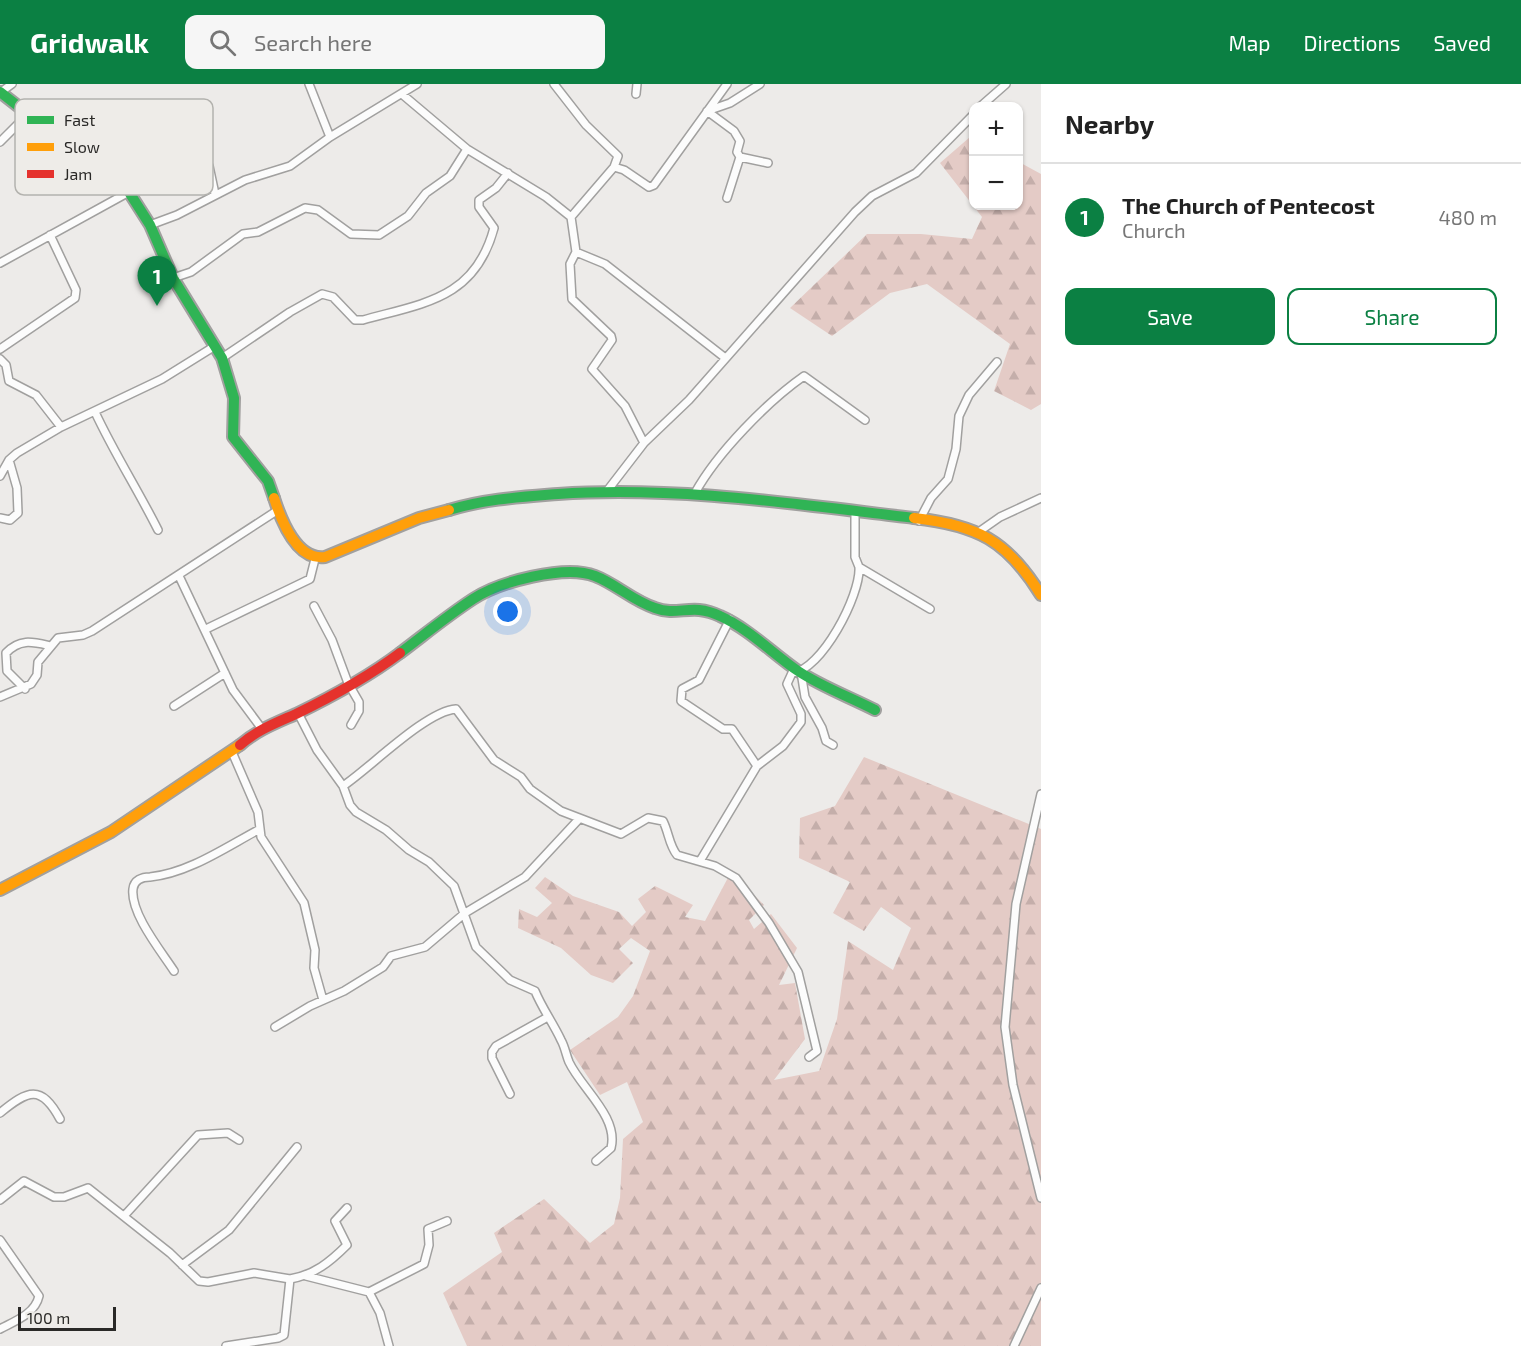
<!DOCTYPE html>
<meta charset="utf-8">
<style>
body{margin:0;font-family:"Exo 2",sans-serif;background:#f6f6f6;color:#222}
.controls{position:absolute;right:18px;top:18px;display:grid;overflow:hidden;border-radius:12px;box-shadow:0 2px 4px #0004}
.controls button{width:54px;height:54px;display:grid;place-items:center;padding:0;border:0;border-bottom:2px solid #e0e0e0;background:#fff;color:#222;font:30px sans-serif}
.scale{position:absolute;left:18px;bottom:15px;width:98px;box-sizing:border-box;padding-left:6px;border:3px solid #2a2927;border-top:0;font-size:16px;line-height:21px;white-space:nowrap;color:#2a2927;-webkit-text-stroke:4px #eeece8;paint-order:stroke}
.you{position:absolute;left:508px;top:528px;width:21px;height:21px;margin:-15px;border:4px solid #fff;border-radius:50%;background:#1a73e8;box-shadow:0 0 0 9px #1a73e833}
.badge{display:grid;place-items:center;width:39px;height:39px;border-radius:50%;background:#0b8043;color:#fff;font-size:20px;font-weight:700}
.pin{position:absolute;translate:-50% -50px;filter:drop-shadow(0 2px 3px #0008)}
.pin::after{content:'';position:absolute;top:32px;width:21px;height:18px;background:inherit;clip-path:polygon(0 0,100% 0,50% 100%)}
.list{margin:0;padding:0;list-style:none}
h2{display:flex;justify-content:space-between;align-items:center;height:78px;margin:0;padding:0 24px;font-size:26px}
h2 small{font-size:20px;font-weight:400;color:#767676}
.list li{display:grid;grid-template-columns:39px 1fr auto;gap:18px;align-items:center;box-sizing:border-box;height:108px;padding:0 24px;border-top:2px solid #e0e0e0}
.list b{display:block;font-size:22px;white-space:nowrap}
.list p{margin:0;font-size:20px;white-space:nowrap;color:#767676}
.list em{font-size:20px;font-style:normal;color:#767676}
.actions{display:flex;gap:12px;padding:18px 24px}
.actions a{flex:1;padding:14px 0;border:2px solid #0b8043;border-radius:12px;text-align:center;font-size:21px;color:#0b8043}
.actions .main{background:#0b8043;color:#fff}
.icon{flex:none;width:33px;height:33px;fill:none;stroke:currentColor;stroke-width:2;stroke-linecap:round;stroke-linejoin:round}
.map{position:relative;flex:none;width:1041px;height:1262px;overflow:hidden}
header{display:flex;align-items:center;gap:36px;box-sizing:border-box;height:84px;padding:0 30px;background:#0b8043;color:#fff}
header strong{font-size:28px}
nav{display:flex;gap:33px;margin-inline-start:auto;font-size:21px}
.search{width:420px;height:54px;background:#f6f6f6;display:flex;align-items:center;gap:15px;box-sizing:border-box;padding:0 21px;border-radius:12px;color:#767676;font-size:22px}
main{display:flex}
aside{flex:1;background:#fff}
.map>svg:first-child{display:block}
.forest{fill:url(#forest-firs)}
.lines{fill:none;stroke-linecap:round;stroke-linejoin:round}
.street-casing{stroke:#a1a09f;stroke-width:10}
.fast-casing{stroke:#a1a09f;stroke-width:14}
.slow-casing{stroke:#a1a09f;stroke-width:14}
.jam-casing{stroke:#a1a09f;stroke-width:14}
.street{stroke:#fcfcfc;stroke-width:7}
.fast{stroke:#30b455;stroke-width:10}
.slow{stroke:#ff9f0a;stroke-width:10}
.jam{stroke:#e5322d;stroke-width:10}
.key{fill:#eeece8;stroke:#b3b2ae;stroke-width:1.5}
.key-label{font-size:16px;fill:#2a2927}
</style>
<header>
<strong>Gridwalk</strong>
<div class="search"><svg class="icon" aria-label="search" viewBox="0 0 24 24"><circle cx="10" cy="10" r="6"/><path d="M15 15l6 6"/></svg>Search here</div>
<nav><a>Map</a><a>Directions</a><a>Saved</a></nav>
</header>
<main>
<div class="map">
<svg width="1041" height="1262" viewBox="0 0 1041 1262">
<defs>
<pattern id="forest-firs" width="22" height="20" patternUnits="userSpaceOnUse" patternTransform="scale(1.5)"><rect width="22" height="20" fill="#e4cbc6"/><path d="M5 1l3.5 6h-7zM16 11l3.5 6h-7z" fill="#c4aeaa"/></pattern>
</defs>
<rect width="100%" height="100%" fill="#edebe9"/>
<!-- forest -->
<path class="forest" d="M970,53L973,55L974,122H1018L1019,78L1041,90V320L1031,326L994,307L1010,260L927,200L890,209L832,252L790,224L867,150H921L972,155L982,133L940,79Z
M864,673L1041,745V1262H467L443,1209L502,1168L494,1149L544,1115L590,1159L614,1140L620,1114L623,1055L643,1038L627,998L600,1011L570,966L618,933L633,912L650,867L631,854L619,865L633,879L613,899L591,891L561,864L518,844L519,825L537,833L552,819L535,804L545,793L573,812L619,828L632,842L646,828L638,815L655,802L693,821L685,833L705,837L731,788L764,821L749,836L754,845L771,830L797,864L779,901L795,899L805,955L774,996L819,987L837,935L848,857L893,886L911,844L881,823L864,847L833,829L850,798L799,774L800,734L835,722Z"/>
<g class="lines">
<!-- street casing -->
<g class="street-casing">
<path id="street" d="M309,0L330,53
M554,0L586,41L618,72L614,83L571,133
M1,8L12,0
M636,10L637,0
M403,11L467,65L546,113L571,133L576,168L605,180L724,273
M981,22L1006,0
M707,27L734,47L740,57L737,68L740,73L768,79
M707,27L730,19L760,0
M183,33L209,82L215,110
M0,58L27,31
M614,83L624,86L649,103L654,101L727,0
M727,114L740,73
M150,141L177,131L245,96L290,82L330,53L417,0
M576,168L570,180L572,215L611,252L612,256L592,285L625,322L644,359
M0,179L129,108
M173,194L191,188L243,150L258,148L305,124L318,126L351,150L379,151L408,132L426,109L450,92L467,65
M0,265L75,214L76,206L50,151
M222,274L290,228L322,210L333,213L355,236H363C424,219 475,215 494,144L479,123V116L496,104L508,89
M0,275L6,281L9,297L36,311L61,343
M95,328C114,369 138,406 158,446
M0,392L9,376L17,369L61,343L162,295L215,262
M607,407L644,359L689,316L855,128L872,112L916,89L974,30
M695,409C717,369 767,318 804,292L865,336
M855,429V473L859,483L930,525
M0,434L10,436L18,429L17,404L9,376
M919,437L931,414L948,395L956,365L959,332L969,311L997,278
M980,447L1000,433L1041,414
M179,492L233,606L262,645
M314,522L332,556L348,599L359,618V627L351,641
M730,535L699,596L682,605L681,617L723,645H732L757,682
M206,545L310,495L315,475
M801,588L805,613L822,644L826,657L833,661
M25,605L7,587L6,569C20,554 33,558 51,562
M0,613L31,600L37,591L38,578L58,554L83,551L92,547L278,426
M174,622L225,589
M298,629L317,666L343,702L350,721L356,728L386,746L409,766L429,778L454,802L476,863L510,896L535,907C542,924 553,939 561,956C565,963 566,971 569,978C581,1004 619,1033 611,1064L596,1077
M232,668L258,728L261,753L304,819L315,866L314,884L323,916
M343,702C370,684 426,627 456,625L494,676L521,693L530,705L561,727L621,750L648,734L663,737C669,749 669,761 677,771L715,782L736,794L769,839L798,888L817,967L809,973
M1041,710L1016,820L1005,943L1013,1001L1041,1114
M700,777L757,682L783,662L801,638V630L787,600L792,589C821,587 861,511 859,483
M174,887C161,867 130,829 133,805C134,796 142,793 150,793C189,789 226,763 260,745
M275,943L310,922L344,907L383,883L391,872L425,863L465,829L525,793L579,735
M510,1010L492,974V968L496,962L546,934
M0,1029C28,1006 41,1000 60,1035
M0,1116L24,1097L54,1113H64L88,1104L170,1169L199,1197L208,1198L254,1189L290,1195
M124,1132L198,1051L228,1049L239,1056
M0,1156L39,1212C35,1230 15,1237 0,1245
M182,1181L229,1146L297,1063
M306,1192L369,1208L424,1180L429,1161L428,1145L447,1137
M369,1208L380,1229L389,1262
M226,1262L278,1254L284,1251L290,1195C314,1191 330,1178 347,1161L335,1137L347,1124
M1014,1262L1041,1204"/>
</g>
<!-- fast casing -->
<g class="fast-casing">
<path id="fast" d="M0,8L69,62L114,92L129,108L150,141L173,194L222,274L234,314L233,353L268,397L274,414
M449,426C485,415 521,413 558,410C677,402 795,420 914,434
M400,569C424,551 447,532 473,515C499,498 565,480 595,492C616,500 633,517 655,524C679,533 691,518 720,532C749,545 772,569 798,587C822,603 850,613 875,626"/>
</g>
<!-- slow casing -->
<g class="slow-casing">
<path id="slow" d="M274,414C281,436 297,477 325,473L419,434L449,426
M914,434C977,441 1007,456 1041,511
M0,806L111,748L240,661"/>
</g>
<!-- jam casing -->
<g class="jam-casing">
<path id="jam" d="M240,661C257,646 276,639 296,630C331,613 368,593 400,569"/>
</g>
<!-- street -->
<use href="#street" class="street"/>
<!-- fast -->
<use href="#fast" class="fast"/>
<!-- slow -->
<use href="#slow" class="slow"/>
<!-- jam -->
<use href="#jam" class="jam"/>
</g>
<!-- legend -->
<rect x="15" y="15" width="198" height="96" rx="9" class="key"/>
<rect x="27" y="32" width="27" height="8" fill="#30b455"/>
<rect x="27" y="59" width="27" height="8" fill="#ff9f0a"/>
<rect x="27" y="86" width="27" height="8" fill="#e5322d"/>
<g class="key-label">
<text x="64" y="42">Fast</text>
<text x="64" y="69">Slow</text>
<text x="64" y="96">Jam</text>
</g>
</svg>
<div class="controls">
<button>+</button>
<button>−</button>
</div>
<div class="scale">100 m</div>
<div class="you"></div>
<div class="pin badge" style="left:157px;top:222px">1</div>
</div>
<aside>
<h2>Nearby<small></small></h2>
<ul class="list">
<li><span class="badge">1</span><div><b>The Church of Pentecost</b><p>Church</p></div><em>480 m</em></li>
</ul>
<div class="actions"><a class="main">Save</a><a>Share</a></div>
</aside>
</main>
